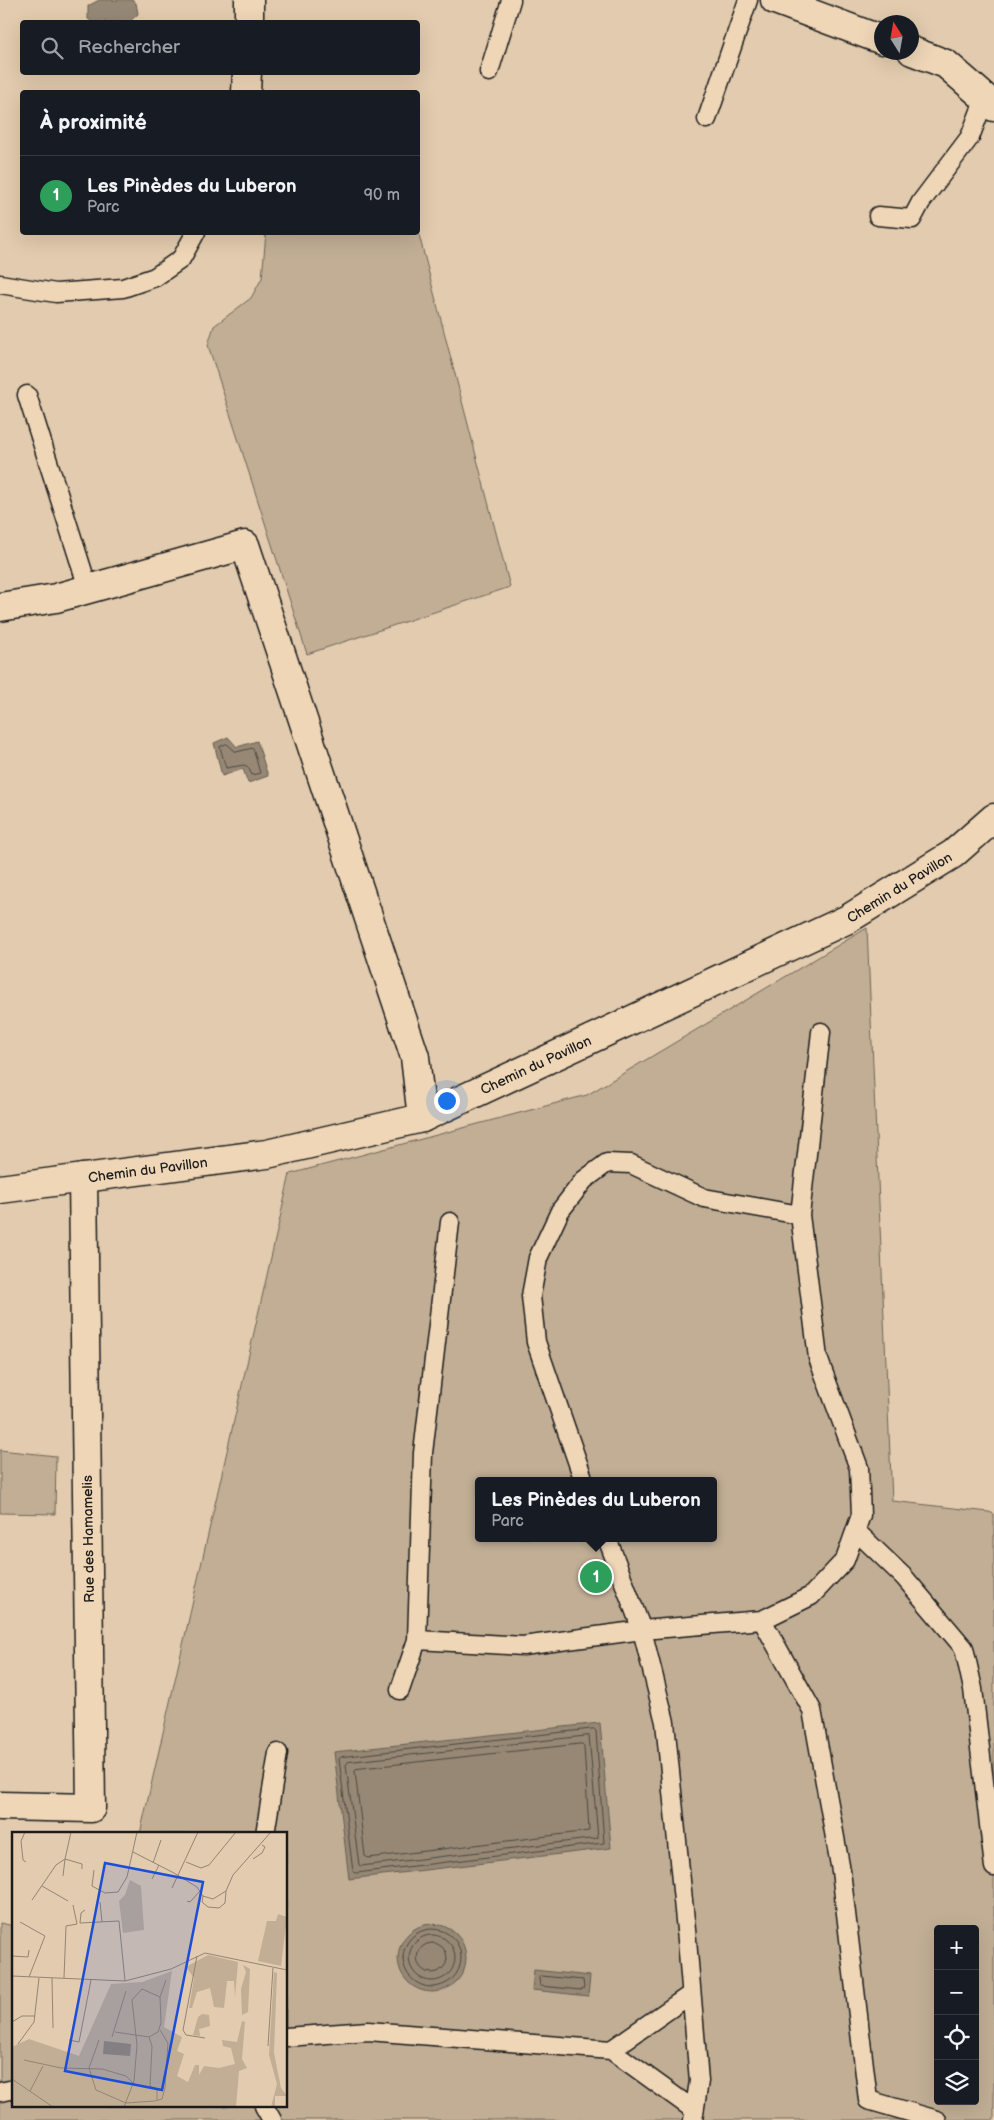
<!DOCTYPE html>
<html lang="fr">
<meta charset="utf-8">
<style>
body{margin:0;font-family:"Balsamiq Sans",sans-serif;background:#242831;color:#f1f3f6}
.controls{position:absolute;right:15px;bottom:15px;display:grid;overflow:hidden;border-radius:5px;box-shadow:0 5px 20px #0002}
.controls button{width:45px;height:45px;display:grid;place-items:center;padding:0;border:0;border-bottom:1px solid #363941;background:#171b24;color:#f1f3f6;font:25px sans-serif}
.compass{position:absolute;left:874px;top:15px;width:45px;height:45px;border-radius:50%;background:#171b24;box-shadow:0 5px 20px #0002;rotate:349deg}
.you{position:absolute;left:446px;top:1100px;width:18px;height:18px;margin:-12px;border:4px solid #fff;border-radius:50%;background:#1a73e8;box-shadow:0 0 0 8px #1a73e833}
.badge{display:grid;place-items:center;width:32px;height:32px;border-radius:50%;background:#0b8043;color:#fff;font-size:16px;font-weight:700}
.pin{position:absolute;translate:-50% -50%;border:2px solid #fff;box-shadow:0 1px 5px #0006}
.popup{position:absolute;left:475px;top:1477px;width:242px;height:65px;box-sizing:border-box;display:grid;place-content:center;border-radius:5px;background:#171b24;filter:drop-shadow(0 1px 4px #0005);font-size:16px;white-space:nowrap;color:#9ea1a6}
.popup b{font-size:19px;color:#f1f3f6}
.popup::after{content:'';position:absolute;left:50%;top:100%;margin-left:-10px;border:10px solid transparent;border-top-color:#171b24}
.list{margin:0;padding:0;list-style:none}
h2{display:flex;justify-content:space-between;align-items:center;height:65px;margin:0;padding:0 20px;font-size:21px}
h2 small{font-size:16px;font-weight:400;color:#9ea1a6}
.list li{display:grid;grid-template-columns:32px 1fr auto;gap:15px;align-items:center;box-sizing:border-box;height:80px;padding:0 20px;border-top:1px solid #363941}
.list b{display:block;font-size:19px;white-space:nowrap}
.list p{margin:0;font-size:16px;white-space:nowrap;color:#9ea1a6}
.list em{font-size:16px;font-style:normal;color:#9ea1a6}
.icon{flex:none;width:28px;height:28px;fill:none;stroke:currentColor;stroke-width:2;stroke-linecap:round;stroke-linejoin:round}
.map{position:relative;flex:none;width:994px;height:2120px;overflow:hidden}
.search{position:absolute;background:#171b24;box-shadow:0 5px 20px #0002;left:20px;top:20px;width:400px;height:55px;display:flex;align-items:center;gap:12px;box-sizing:border-box;padding:0 18px;border-radius:5px;color:#9ea1a6;font-size:19px}
.panel{position:absolute;background:#171b24;box-shadow:0 5px 20px #0002;left:20px;top:90px;width:400px;height:145px;border-radius:5px}
.map>svg:first-child{display:block}
.green{fill:#c1ae95;stroke:#6e6558;fill-rule:evenodd}
.water{fill:#968875;stroke:#655d51}
.lines{fill:none;stroke-linecap:round;stroke-linejoin:round}
.shore{stroke:#4d4740;stroke-width:1}
.lane-casing{stroke:#1c1c1c;stroke-width:21}
.street-casing{stroke:#1c1c1c;stroke-width:31}
.lane{stroke:#efd6b7;stroke-width:18}
.street{stroke:#efd6b7;stroke-width:28}
.labels{text-anchor:middle;stroke-width:4.5;stroke-linejoin:round;paint-order:stroke}
.street-label{font-size:14px;fill:#1c1c1c;stroke:#efd6b7}
.inset-road{fill:none;stroke:#938574;stroke-width:1}
.view{fill:#1d4ed8;fill-opacity:0.15;stroke:#1d4ed8;stroke-width:2.5}
.inset-edge{fill:none;stroke:#1c1c1c;stroke-width:2.5}
</style>
<div class="map">
<svg width="994" height="2120" viewBox="0 0 994 2120">
<rect width="100%" height="100%" fill="#e2cbae"/>
<filter id="ink" filterUnits="userSpaceOnUse"><feTurbulence type="fractalNoise" baseFrequency=".02" numOctaves="2"/><feDisplacementMap in="SourceGraphic" scale="10" xChannelSelector="R" yChannelSelector="G"/><feConvolveMatrix kernelMatrix="1 2 1 2 8 2 1 2 1" color-interpolation-filters="sRGB"/></filter>
<g filter="url(#ink)">
<!-- green -->
<path class="green" d="M418,231L510,587L307,654L208,345L214,326L251,298L262,278L266,233Z
M867,928L892,1501L989,1512L994,1514V2120H0V1923L14,1926V2106H286V1834H140L290,1174L587,1095ZM478,1481H714V1538H478ZM938,1929H975V2101H938Z
M0,1450L56,1456L55,1514L0,1513Z"/>
<!-- water -->
<path class="water" d="M99,0H133L136,3L138,14L129,22H93L88,19V6Z
M228,737L237,747L257,741L268,776L248,783L243,769L222,776L214,743Z
M600,1723L611,1848L349,1879L334,1752Z
M398 1958a34 34 0 1 1 68 0a34 34 0 1 1-68 0Z
M534,1970L590,1976L588,1996L532,1990Z"/>
<g class="lines">
<!-- shore -->
<path class="shore" d="M227,744L236,752L253,748L260,773L252,775L248,767L244,765L226,768L220,747Z
M594,1729L596,1731L604,1843L356,1873L353,1872L339,1759L341,1757Z
M589,1736L598,1838L361,1866L359,1865L346,1765L348,1762Z
M582,1744L584,1746L589,1831L368,1858L365,1856L355,1771L356,1769Z
M403 1958a29 29 0 1 1 58 0a29 29 0 1 1-58 0Z
M409 1958a23 23 0 1 1 46 0a23 23 0 1 1-46 0Z
M417 1958a15 15 0 1 1 30 0a15 15 0 1 1-30 0Z
M541,1976L583,1980L584,1988L581,1990L540,1986L539,1978Z"/>
<!-- lane casing -->
<g class="lane-casing">
<path id="lane" d="M489,72L511,0
M707,119L748,0
M878,216L912,219L921,202L970,137L985,98
M0,284L56,293L123,288L155,277L181,259L196,232
M27,395L88,588
M584,1481L536,1342L531,1296L538,1258L560,1211L584,1180L607,1163L631,1164L704,1198L800,1215
M856,1531L904,1577L964,1648L973,1689L994,1867
M607,1538L642,1630L665,1722L687,1940L699,2081L693,2120
M762,1620L812,1710L841,1871L868,2100L937,2120
M417,1640L523,1646L642,1630L762,1620L811,1596L845,1560L861,1515L859,1468L818,1358L800,1215L821,1032
M400,1690L417,1640L423,1453L450,1222
M265,1834L278,1753
M286,2037L368,2031L611,2050L694,2110
M611,2050L691,1994
M0,2092L14,2089
M264,2106L272,2120"/>
</g>
<!-- street casing -->
<g class="street-casing">
<g id="street">
<path d="M775,0L882,40"/>
<path d="M249,22V0"/>
<path d="M912,51L946,64L985,98L994,107"/>
<path d="M246,92L247,72"/>
<path d="M0,607L56,598L245,545L415,1057L422,1118"/>
<path id="s1" d="M0,1189L267,1154L422,1118L848,919L953,854L994,818"/>
<path d="M0,1806L91,1808L83,1178"/>
</g>
</g>
<!-- lane -->
<use href="#lane" class="lane"/>
<!-- street -->
<use href="#street" class="street"/>
</g>
</g>
<g class="labels">
<!-- street labels -->
<g class="street-label">
<text dy="5" stroke="none"><textPath href="#s1" startOffset="959">Chemin du Pavillon</textPath></text>
<text dy="5" stroke="none"><textPath href="#s1" startOffset="554">Chemin du Pavillon</textPath></text>
<text dy="5" stroke="none"><textPath href="#s1" startOffset="149">Chemin du Pavillon</textPath></text>
<text transform="translate(88 1539) rotate(-91)" y="5">Rue des Hamamelis</text>
</g>
</g>
<!-- overview -->
<g transform="translate(12 1832)">
<rect width="275" height="275" fill="#e2cbae"/>
<path d="M118,48L129,54L132,98L111,101L107,69L113,63ZM266,82L275,85L269,134L246,129L255,89H264ZM196,123L226,130L223,165L222,149H215L212,176L202,175L198,156L185,160L180,176H177L182,146L174,135ZM231,133L238,137L236,180L230,183L229,157L234,140ZM160,139L152,195L170,205L165,219L172,222L165,244L176,250L183,233H187V243L192,234L207,236L223,232L219,216L211,214L210,208L225,210L230,189L233,190L230,227L235,236L227,239L224,275H0V215L17,207L67,224L99,152L130,150ZM262,140L265,141L262,221L269,256L275,264H263V275H259L265,252L257,223ZM190,182L197,183L198,194L187,197L188,204L181,203L186,185Z" fill="#c1ae95"/>
<path d="M92,209L119,212L118,224L91,222Z" fill="#968875"/>
<path class="inset-road" d="M13,0L9,9L11,28L14,30M121,20L162,41L185,55L191,64L201,67L214,59L221,43L259,0M241,27L250,21L253,15L250,13M174,30L189,36L197,33L224,0M141,31L149,8M82,38L80,54L93,61L106,60L115,45L125,0M51,44L53,27L70,32V37M140,47L147,33M30,54L56,69M160,56L186,0M191,64L190,70L196,75L207,76L213,71L214,59M20,68L44,33L53,27L59,0M175,69L178,70L188,59M88,70L90,90M73,78L69,81L68,91L107,89L113,149M8,90L33,104L17,145M0,124L16,125L17,118M185,124L171,198L174,203L193,206M0,144L113,149L159,137L193,121L275,138M40,146L41,196M52,146L54,94L65,92L61,73M0,190L10,184H23M103,200L137,205L146,200L149,191L148,165L154,148M100,205L114,159M137,205L140,214L138,254L145,257V268M57,208L67,210L79,148M87,208L77,236L84,258L114,271L143,269L150,267L153,256L156,211L148,198M6,212L22,190L27,146M256,214L261,136M12,228L49,236L90,237L114,244L121,251M0,247L41,275M18,259L31,234M112,275L122,249L125,213L120,168L130,157L148,165"/>
<path class="view" d="M93,31L191,50L150,258L53,239Z"/>
<rect width="275" height="275" class="inset-edge"/>
</g>
</svg>
<div class="controls">
<button>+</button>
<button>−</button>
<button><svg class="icon" aria-label="locate" viewBox="0 0 24 24"><circle cx="12" cy="12" r="6"/><path d="M12 2v4M12 18v4M2 12h4M18 12h4"/></svg></button>
<button><svg class="icon" aria-label="layers" viewBox="0 0 24 24"><path d="M12 4l9 5-9 5-9-5zM3 14l9 5 9-5"/></svg></button>
</div>
<svg class="compass" viewBox="-18 -18 36 36"><path d="M0-13l5 13h-10z" fill="#e53935"/><path d="M0 13l5-13h-10z" fill="#9ea1a6"/></svg>
<div class="you"></div>
<div class="pin badge" style="left:596px;top:1577px;background:#2e9e5b">1</div>
<div class="popup"><b>Les Pinèdes du Luberon</b>Parc</div>
<div class="search"><svg class="icon" aria-label="search" viewBox="0 0 24 24"><circle cx="10" cy="10" r="6"/><path d="M15 15l6 6"/></svg>Rechercher</div>
<section class="panel">
<h2>À proximité<small></small></h2>
<ul class="list">
<li><span class="badge" style="background:#2e9e5b">1</span><div><b>Les Pinèdes du Luberon</b><p>Parc</p></div><em>90 m</em></li>
</ul>
</section>
</div>
